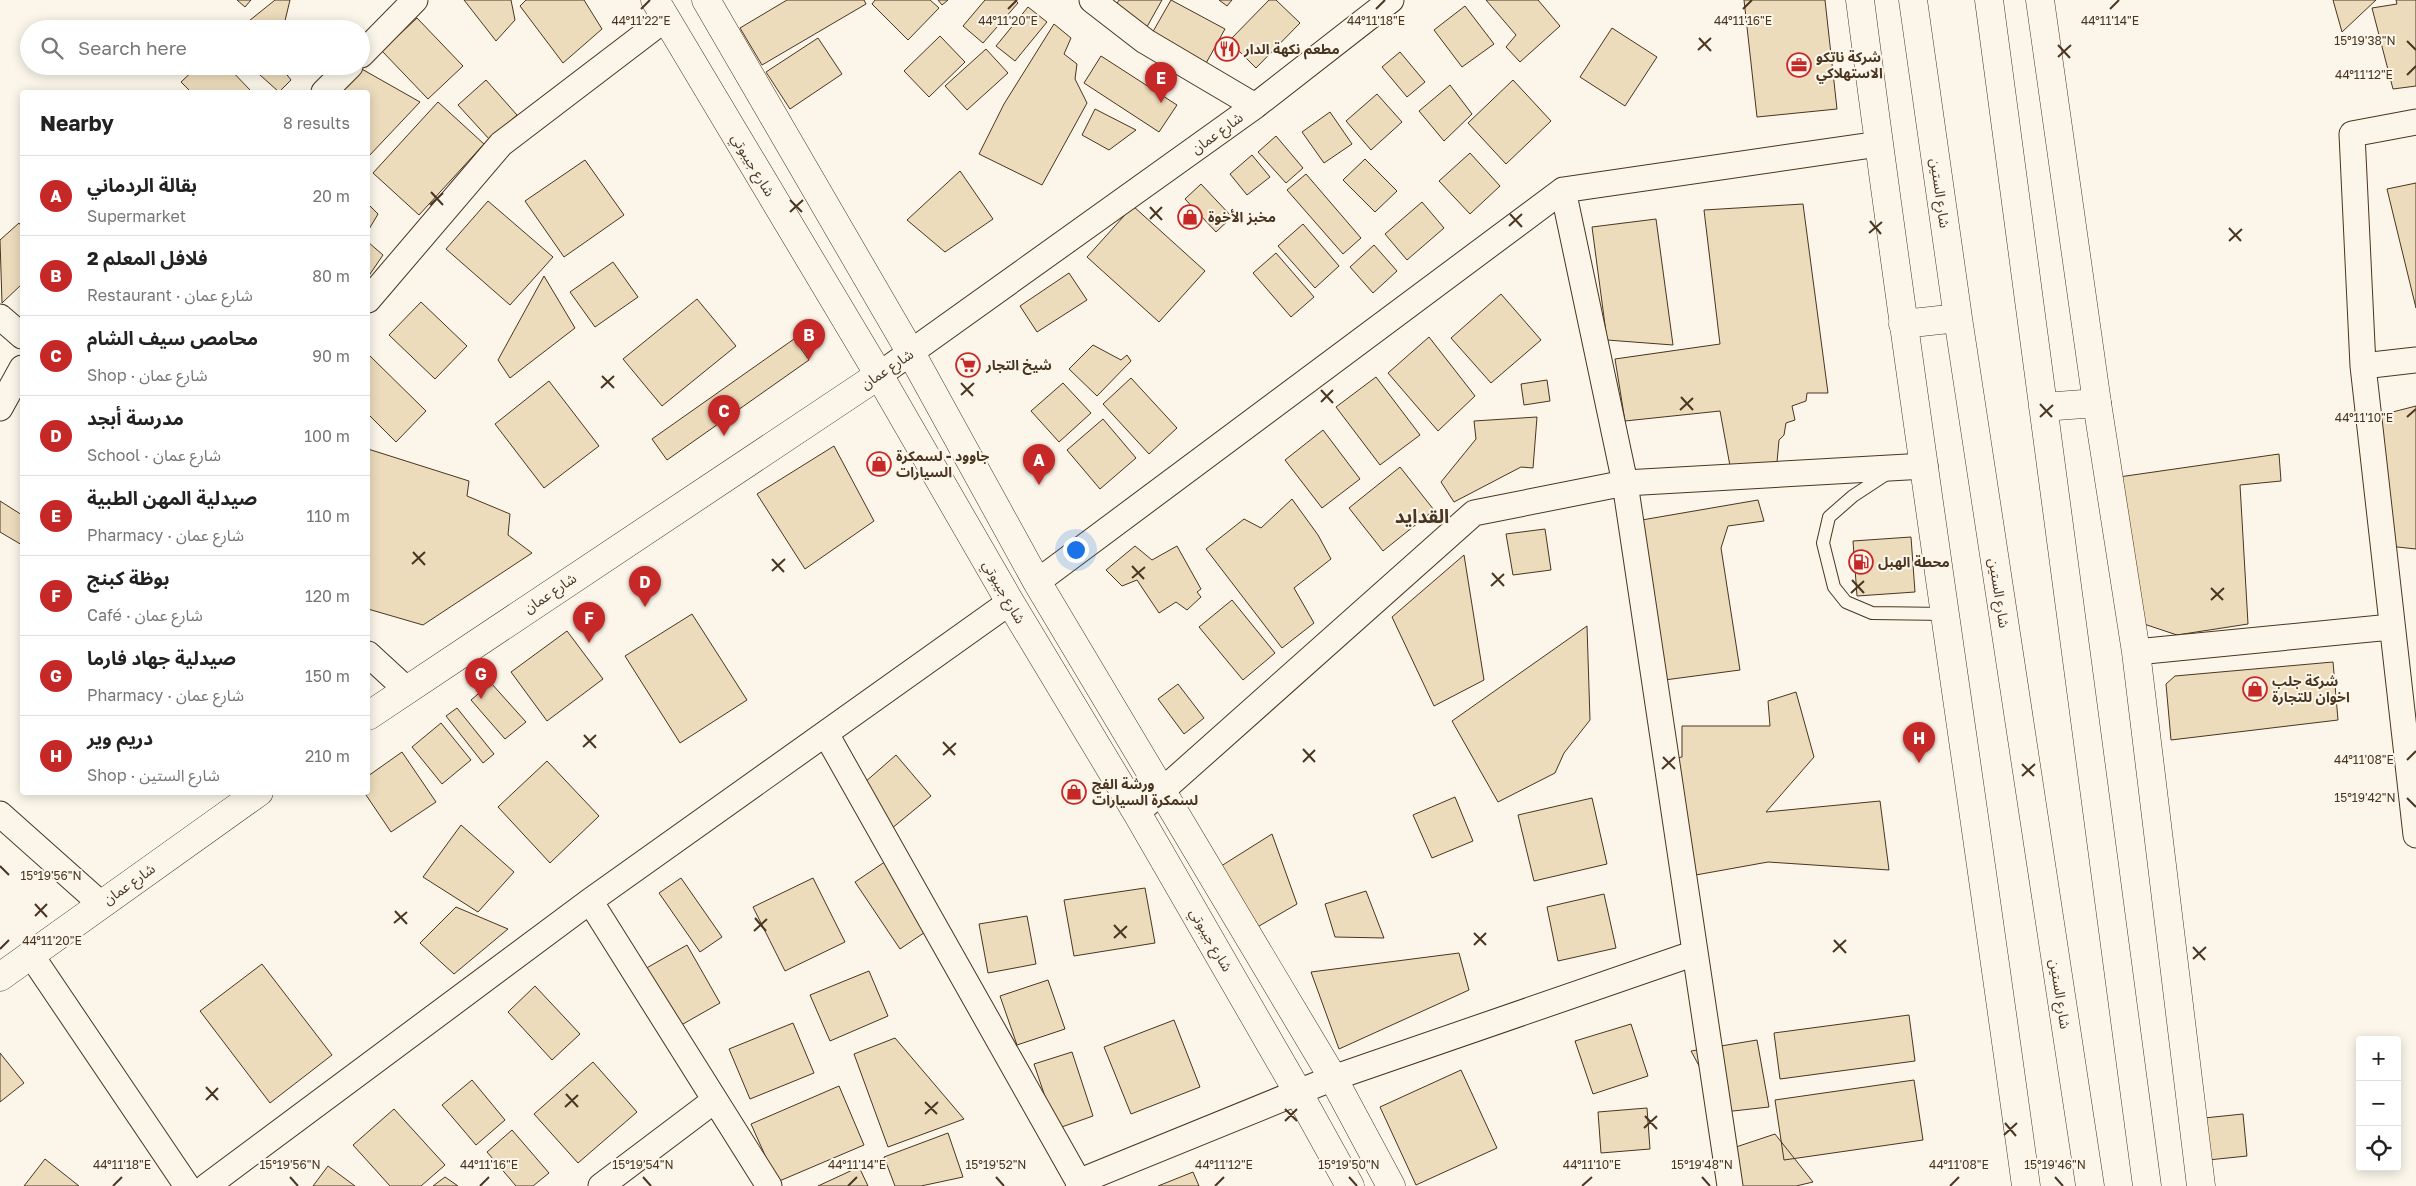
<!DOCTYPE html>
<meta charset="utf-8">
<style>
body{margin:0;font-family:"Golos Text","Noto Sans Arabic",sans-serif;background:#f2f2f2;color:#222}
.controls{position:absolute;right:15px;bottom:15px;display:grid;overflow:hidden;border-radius:5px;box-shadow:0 2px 12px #0003}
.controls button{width:45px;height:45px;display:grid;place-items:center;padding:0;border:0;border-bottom:1px solid #e0e0e0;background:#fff;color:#222;font:25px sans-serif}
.you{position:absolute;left:1075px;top:549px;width:18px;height:18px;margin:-12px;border:4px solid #fff;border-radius:50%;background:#1a73e8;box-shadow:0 0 0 8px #1a73e833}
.badge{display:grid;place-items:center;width:32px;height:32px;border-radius:50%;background:#c62828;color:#fff;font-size:16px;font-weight:700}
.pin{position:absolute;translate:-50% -41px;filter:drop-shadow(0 1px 2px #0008)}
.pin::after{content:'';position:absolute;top:26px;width:18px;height:15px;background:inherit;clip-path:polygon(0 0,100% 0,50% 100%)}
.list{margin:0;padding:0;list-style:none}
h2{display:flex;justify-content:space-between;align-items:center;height:65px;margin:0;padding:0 20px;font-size:21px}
h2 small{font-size:16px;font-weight:400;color:#767676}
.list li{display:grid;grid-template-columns:32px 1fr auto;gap:15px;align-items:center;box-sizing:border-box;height:80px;padding:0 20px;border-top:1px solid #e0e0e0}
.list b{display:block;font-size:19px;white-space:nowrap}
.list p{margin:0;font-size:16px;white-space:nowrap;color:#767676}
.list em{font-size:16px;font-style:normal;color:#767676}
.icon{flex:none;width:28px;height:28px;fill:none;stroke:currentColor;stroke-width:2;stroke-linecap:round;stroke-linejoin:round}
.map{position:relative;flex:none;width:2416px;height:1186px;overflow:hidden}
.search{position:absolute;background:#fff;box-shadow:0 2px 12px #0003;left:20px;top:20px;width:350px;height:55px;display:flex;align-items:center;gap:12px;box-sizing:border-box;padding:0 18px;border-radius:28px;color:#767676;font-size:19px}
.panel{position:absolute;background:#fff;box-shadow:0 2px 12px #0003;left:20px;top:90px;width:350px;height:705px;border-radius:5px}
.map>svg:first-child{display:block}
.building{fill:#ecdcbc;stroke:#4a3520}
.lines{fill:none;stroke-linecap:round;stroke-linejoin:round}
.lane-casing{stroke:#4a3520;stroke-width:14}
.street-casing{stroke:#4a3520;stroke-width:27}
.secondary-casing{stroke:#4a3520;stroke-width:29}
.primary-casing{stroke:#4a3520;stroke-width:29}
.highway-casing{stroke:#4a3520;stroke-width:29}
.lane{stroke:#fbf6e9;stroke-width:12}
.street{stroke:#fbf6e9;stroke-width:25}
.secondary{stroke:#fbf6e9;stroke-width:28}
.primary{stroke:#fbf6e9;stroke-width:28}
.highway{stroke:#fbf6e9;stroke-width:28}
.ticks{fill:none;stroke:#4a3520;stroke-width:2}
.labels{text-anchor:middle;stroke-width:4;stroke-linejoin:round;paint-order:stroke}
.poi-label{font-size:14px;font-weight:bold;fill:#4a3520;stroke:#fbf6e9;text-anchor:start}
.street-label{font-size:14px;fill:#4a3520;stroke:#fbf6e9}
.district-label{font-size:19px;font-weight:bold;fill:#4a3520;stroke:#fbf6e9}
.ticks-label{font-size:12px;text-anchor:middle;fill:#4a3520;stroke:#fbf6e9;stroke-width:4;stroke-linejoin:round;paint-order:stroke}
</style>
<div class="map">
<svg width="2416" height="1186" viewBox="0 0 2416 1186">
<rect width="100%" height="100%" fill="#fbf6e9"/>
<!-- building -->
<path class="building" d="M237,0H251L245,7Z
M275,0H290L283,29H239Z
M464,0H511L515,20L496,41Z
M526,0H584L602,29L563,63L520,6Z
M787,0H864L866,4L762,65L740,28Z
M875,0H930L939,8L908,40L872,4Z
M938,0H948L942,5Z
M985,0H1015L1018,3L983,43L963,26Z
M1119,0H1162L1139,41L1106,22Z
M1171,0L1225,29L1205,65L1151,35Z
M1219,0H1232L1227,6Z
M1269,0H1276L1300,23L1256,68L1229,41Z
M1486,0H1538L1560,26L1520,62L1506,47L1516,35Z
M1744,0H1825L1837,109L1757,117Z
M2333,0H2376L2342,32Z
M2396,0H2416V86L2393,89L2372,8L2397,4Z
M1465,6L1494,44L1462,67L1434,30Z
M1028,7L1047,22L1015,61L996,46Z
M417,18L463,66L428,99L382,51Z
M1054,24L1071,38L1064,54L1077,64L1075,79L1087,103L1042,185L979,154L1004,104Z
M1612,28L1657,57L1625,106L1580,77Z
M940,36L965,62L929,97L904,71Z
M818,38L842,74L790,109L766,72Z
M986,49L1008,73L967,110L945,86Z
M1400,52L1425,82L1407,97L1382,67Z
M1101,56L1177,105L1159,132L1084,83Z
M198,66H227L251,91L191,92L181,82Z
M250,66H280L291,80L279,92Z
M360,68L420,102L368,157V92H338Z
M486,80L517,115L490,140L458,105Z
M1513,80L1551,121L1506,164L1468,123Z
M1450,85L1472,114L1444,141L1419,111Z
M1377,94L1402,122L1371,150L1346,121Z
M438,102L484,144L419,215L373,173Z
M1095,109L1136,130L1109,150L1082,135Z
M1330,112L1352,144L1324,163L1302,132Z
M1276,136L1303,168L1286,183L1258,152Z
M1470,153L1500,186L1470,214L1439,181Z
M1252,155L1270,177L1247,195L1230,174Z
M1365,159L1397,191L1375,212L1343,180Z
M585,160L624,215L564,257L525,201Z
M960,171L993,219L945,252L907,220Z
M1306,174L1361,238L1343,254L1287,190Z
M2416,183V308L2387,189Z
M1201,184L1232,217L1216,232L1185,199Z
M488,201L553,257L510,305L446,249Z
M1422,202L1444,228L1407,260L1385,234Z
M368,204L378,214L368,231Z
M1803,204L1828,393H1807L1806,401L1792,406L1795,420L1786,423L1784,435L1779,440L1777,462L1730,466L1720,411L1625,421L1615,359L1720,344L1704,210Z
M1133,206L1205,271L1159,322L1087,257Z
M1656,219L1673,345L1607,340L1592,227Z
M19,223L22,227V284L2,303L0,240Z
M1303,224L1339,266L1315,288L1278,246Z
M368,242L383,255L368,277Z
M1374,245L1397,271L1373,293L1350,267Z
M1276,253L1314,297L1291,317L1253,273Z
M613,262L638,297L595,327L570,292Z
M1069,273L1087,300L1037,332L1020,306Z
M544,276L575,328L510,378L498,360Z
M1501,294L1541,340L1491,383L1451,338Z
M697,299L736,346L662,406L623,359Z
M421,302L467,346L435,379L389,335Z
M1429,337L1475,396L1438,431L1388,373Z
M794,339L809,360L667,460L652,439Z
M1093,345L1121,360L1127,355L1131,361L1097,396L1069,369Z
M368,354L426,411L396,442L368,414Z
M1376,377L1420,435L1380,465L1336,407Z
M1131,378L1177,428L1149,454L1103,404Z
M1547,380L1550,401L1524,405L1521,384Z
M549,381L599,446L544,488L495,424Z
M1063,383L1091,413L1059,442L1031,411Z
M2416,406V549L2388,546L2369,418Z
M1537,417L1533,468L1521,467L1454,502L1441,482L1476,439L1474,421Z
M1103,419L1136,458L1100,489L1067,450Z
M1323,430L1360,479L1322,508L1285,460Z
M834,446L874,521L805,569L757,494Z
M368,449L469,481L467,496L510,514L508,535L532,553L423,625L368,609Z
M2279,454L2281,481L2240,485L2248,624L2177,635L2126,618L2105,479Z
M1400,467L1434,510L1383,551L1349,508Z
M1292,499L1318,535L1331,559L1294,588L1314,623L1282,648L1206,549L1244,519L1261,528Z
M1758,500L1764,521L1728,526L1721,548L1740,670L1657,681L1636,521Z
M0,501L22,515V545L0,532Z
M1545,529L1551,570L1513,575L1506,534Z
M1911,537L1915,592L1857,596L1853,541Z
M1135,546L1152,560L1177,546L1201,589L1197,592L1201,597L1187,610L1176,602L1159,613L1137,580L1122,586L1106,570Z
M1464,555L1484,680L1434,706L1392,617Z
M1232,600L1275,653L1243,680L1199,627Z
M692,614L747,700L680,743L625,656Z
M1587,626L1590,720L1564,753L1555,773L1498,802L1452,721Z
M567,631L603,679L547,721L511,672Z
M2333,662L2338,720L2171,740L2166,684L2175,676Z
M491,683L526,722L505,739L471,700Z
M1178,684L1204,718L1184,734L1158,699Z
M1796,692L1814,757L1766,812L1880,801L1889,870L1768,862L1679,878L1660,761L1682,757V726H1770L1768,701Z
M457,708L494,754L483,763L446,716Z
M441,723L471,760L442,784L412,747Z
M402,752L436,802L391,832L364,792H368V776Z
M896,755L931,796L891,829L856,790Z
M547,761L599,816L550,863L498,807Z
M1455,797L1473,841L1432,858L1413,815Z
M1592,798L1607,864L1534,881L1518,815Z
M461,825L514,872L478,912L423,877Z
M1272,834L1297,904L1254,929L1218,868Z
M898,853L943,920L900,949L855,882Z
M681,878L722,937L700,952L659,893Z
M813,878L845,942L785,971L753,907Z
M1145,888L1155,943L1074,956L1064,900Z
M1366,891L1384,938L1335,937L1325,904Z
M1604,894L1616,948L1558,961L1547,907Z
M456,907L508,929L454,974L420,943Z
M1027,916L1036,964L988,973L979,924Z
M687,945L720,1003L676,1028L643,970Z
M1459,953L1469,990L1339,1049L1311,972Z
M262,964L332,1055L270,1103L200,1011Z
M869,971L888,1016L830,1041L810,995Z
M1048,980L1065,1029L1017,1045L1000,996Z
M535,986L580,1034L552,1060L508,1012Z
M1909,1015L1915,1061L1780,1079L1774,1033Z
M1174,1020L1200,1087L1131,1114L1104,1047Z
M793,1023L814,1073L750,1099L729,1049Z
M1631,1024L1648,1076L1593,1094L1575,1041Z
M895,1038L964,1119L888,1147L854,1054Z
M1757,1040L1769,1107L1724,1112L1691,1051Z
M1072,1052L1093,1116L1056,1129L1034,1064Z
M0,1053L24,1083L0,1102Z
M593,1062L637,1112L578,1163L534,1114Z
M1461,1070L1497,1148L1416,1185L1380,1107Z
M472,1080L505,1120L476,1145L442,1105Z
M1914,1080L1923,1140L1784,1160L1775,1100Z
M839,1086L864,1145L777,1182L751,1124Z
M1647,1108L1650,1149L1601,1153L1598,1112Z
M394,1109L445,1165L421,1186H390L353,1145Z
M2243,1114L2247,1156L2208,1160L2204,1118Z
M512,1130L549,1173L533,1186H516L487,1152Z
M948,1133L963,1177L921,1186H895L884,1157Z
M1775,1134L1813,1182L1796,1186H1730L1721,1152Z
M45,1159L79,1186H24Z
M328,1166L355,1186H313Z
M859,1167L868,1186H818Z
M1193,1172L1199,1186H1158Z
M445,1177L458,1186H433Z"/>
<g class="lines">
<!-- lane casing -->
<g class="lane-casing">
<path id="lane" d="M1888,473L1853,496L1829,517L1823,543L1834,587L1846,602L1872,613L1946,614"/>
</g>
<!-- street casing -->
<g class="street-casing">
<path id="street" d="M1092,0L1145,41L1255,106
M361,55L415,0
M324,92L350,66
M2416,122L2352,134L2363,366L2416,835
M1563,190L1625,483L1730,1186
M368,300L501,144L665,19
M0,317L22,336
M2363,366L2416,360
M879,375L1255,106L1391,0
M0,408L22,368
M1037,582L1563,190L1879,144
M2136,652L2391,627
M368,654L406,689
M826,734L1081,1186
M1137,813L1474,513L1625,483L1925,466
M0,814L101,904
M590,901L769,1186
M31,955L187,1186
M1078,1182L1333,1078L1695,953
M207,1186L590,901L1010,602
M601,1186L715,1100"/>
</g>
<!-- secondary casing -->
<g class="secondary-casing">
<path id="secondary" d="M655,0L879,375L1010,602L1137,813L1298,1092L1350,1186
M706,0L911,353L1037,582L1333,1078L1391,1186
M368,716L879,375
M0,977L259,792"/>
</g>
<!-- primary casing -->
<g class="primary-casing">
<path id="primary" d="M1860,0C1911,396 1972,790 2026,1186
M2040,0L2097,403L2136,652L2201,1186"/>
</g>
<!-- highway casing -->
<g class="highway-casing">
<path id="highway" d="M1913,0L1958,318L2090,1186
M1989,0L2147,1186
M1903,324L1958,318
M2043,407L2097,403"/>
</g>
<!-- lane -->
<use href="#lane" class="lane"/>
<!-- street -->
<use href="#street" class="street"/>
<!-- secondary -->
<use href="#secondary" class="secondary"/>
<!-- primary -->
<use href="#primary" class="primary"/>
<!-- highway -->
<use href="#highway" class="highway"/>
</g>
<!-- ticks -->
<path class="ticks" d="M641,9L650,0M1008,9L1017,0M1376,9L1385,0M1743,9L1752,0M2110,9L2119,0M1699,38L1711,51M2407,41L2416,50M2058,45L2070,58M1698,50L1711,38M2058,57L2071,45M2407,75L2416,66M431,192L443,205M790,200L802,212M430,205L443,193M1150,207L1162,220M790,212L803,200M1510,214L1522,227M1150,219L1162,207M1870,221L1881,234M1509,226L1522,214M2229,228L2241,241M1869,233L1882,222M2229,241L2242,229M602,376L614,388M961,383L973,396M601,388L614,376M1321,390L1333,403M961,395L974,383M1681,397L1693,410M1321,402L1333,390M2040,404L2052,417M1680,410L1693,398M2040,417L2053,405M2407,417L2416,409M413,552L425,565M772,559L784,572M412,564L425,552M1132,566L1144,579M772,571L785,559M1492,573L1504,586M1132,578L1145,567M1852,580L1864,593M1491,586L1504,574M2211,588L2223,600M1851,593L1864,581M2211,600L2224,588M584,735L596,748M943,742L955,755M583,747L596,735M1303,749L1315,762M943,755L956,743M1663,757L1675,769M2407,760L2416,751M1303,762L1315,750M2022,764L2034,776M1662,769L1675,757M2022,776L2035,764M2407,798L2416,807M0,866L9,875M35,904L47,917M395,911L407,924M35,916L47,904M755,918L766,931M394,923L407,912M1114,925L1126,938M754,931L767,919M1474,933L1486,945M1114,938L1127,926M1834,940L1846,953M1474,945L1486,933M2193,947L2205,960M0,949L9,940M1833,952L1846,940M2193,959L2206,947M206,1087L218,1100M566,1094L578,1107M206,1100L218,1088M925,1102L937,1114M565,1107L578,1095M1285,1109L1297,1121M925,1114L938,1102M1645,1116L1657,1129M1285,1121L1297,1109M2005,1123L2016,1136M1644,1128L1657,1116M2004,1135L2017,1123M290,1177L298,1186M643,1177L651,1186M996,1177L1004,1186M1349,1177L1357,1186M1702,1177L1710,1186M2055,1177L2063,1186M113,1186L122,1177M480,1186L489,1177M848,1186L857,1177M1215,1186L1224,1177M1582,1186L1592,1177M1950,1186L1959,1177"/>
<!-- icons -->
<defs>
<g id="restaurant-ring" transform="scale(1.25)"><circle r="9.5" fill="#fbf6e9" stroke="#c62828" stroke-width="1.5"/><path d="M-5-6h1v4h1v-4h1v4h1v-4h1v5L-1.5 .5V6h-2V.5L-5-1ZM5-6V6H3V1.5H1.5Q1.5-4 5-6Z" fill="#c62828"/></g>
<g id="office-ring" transform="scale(1.25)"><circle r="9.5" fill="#fbf6e9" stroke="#c62828" stroke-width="1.5"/><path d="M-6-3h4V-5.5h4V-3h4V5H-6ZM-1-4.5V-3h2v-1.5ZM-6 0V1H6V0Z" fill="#c62828"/></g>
<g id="shop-ring" transform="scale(1.25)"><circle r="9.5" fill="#fbf6e9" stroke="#c62828" stroke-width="1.5"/><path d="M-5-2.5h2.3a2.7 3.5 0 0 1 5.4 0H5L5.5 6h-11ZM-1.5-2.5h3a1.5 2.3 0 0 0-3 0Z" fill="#c62828"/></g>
<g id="supermarket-ring" transform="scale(1.25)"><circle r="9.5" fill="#fbf6e9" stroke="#c62828" stroke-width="1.5"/><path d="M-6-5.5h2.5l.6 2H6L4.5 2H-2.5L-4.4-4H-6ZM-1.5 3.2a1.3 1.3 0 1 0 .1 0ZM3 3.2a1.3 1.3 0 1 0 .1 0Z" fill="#c62828"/></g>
<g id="fuel-ring" transform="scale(1.25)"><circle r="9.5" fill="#fbf6e9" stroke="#c62828" stroke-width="1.5"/><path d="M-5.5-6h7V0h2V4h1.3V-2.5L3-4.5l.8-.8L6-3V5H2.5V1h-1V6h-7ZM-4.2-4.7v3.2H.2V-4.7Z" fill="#c62828"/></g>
</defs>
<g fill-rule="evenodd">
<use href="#restaurant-ring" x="1227" y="49"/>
<use href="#office-ring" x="1799" y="65"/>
<use href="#shop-ring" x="1190" y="217"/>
<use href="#supermarket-ring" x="968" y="365"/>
<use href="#shop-ring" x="879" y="464"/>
<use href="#fuel-ring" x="1861" y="562"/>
<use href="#shop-ring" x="2255" y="689"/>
<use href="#shop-ring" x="1074" y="792"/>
</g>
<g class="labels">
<!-- poi labels -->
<g class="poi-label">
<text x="1244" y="54">مطعم نكهة الدار</text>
<text x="1816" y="62">شركة ناتكو<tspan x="1816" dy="16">الاستهلاكي</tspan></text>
<text x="1208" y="222">مخبز الأخوة</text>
<text x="986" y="370">شيخ التجار</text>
<text x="896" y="461">جاوود - لسمكرة<tspan x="896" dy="16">السيارات</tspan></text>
<text x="1878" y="567">محطة الهبل</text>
<text x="2272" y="686">شركة جلب<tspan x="2272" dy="16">اخوان للتجارة</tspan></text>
<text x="1092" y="789">ورشة الفج<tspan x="1092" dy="16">لسمكرة السيارات</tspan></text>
</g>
<!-- street labels -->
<g class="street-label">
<text transform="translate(1217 133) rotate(-36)" y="5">شارع عمان</text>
<text transform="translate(753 165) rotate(59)" y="5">شارع جيبوتي</text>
<text transform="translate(1940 193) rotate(82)" y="5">شارع الستين</text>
<text transform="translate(887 369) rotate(-34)" y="5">شارع عمان</text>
<text transform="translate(1004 592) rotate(60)" y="5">شارع جيبوتي</text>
<text transform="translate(550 593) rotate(-34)" y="5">شارع عمان</text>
<text transform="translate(1999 593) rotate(81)" y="5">شارع الستين</text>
<text transform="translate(129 884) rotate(-35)" y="5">شارع عمان</text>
<text transform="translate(1211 940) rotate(60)" y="5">شارع جيبوتي</text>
<text transform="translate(2060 994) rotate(81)" y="5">شارع الستين</text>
</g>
<!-- district labels -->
<g class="district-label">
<text x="1422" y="523">القدايد</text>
</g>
</g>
<g class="ticks-label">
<text x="641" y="25">44°11'22"E</text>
<text x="1008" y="25">44°11'20"E</text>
<text x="1376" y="25">44°11'18"E</text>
<text x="1743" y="25">44°11'16"E</text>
<text x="2110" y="25">44°11'14"E</text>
<text x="2365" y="45">15°19'38"N</text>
<text x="2364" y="79">44°11'12"E</text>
<text x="2364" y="422">44°11'10"E</text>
<text x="2364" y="764">44°11'08"E</text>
<text x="2365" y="802">15°19'42"N</text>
<text x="51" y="880">15°19'56"N</text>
<text x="52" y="945">44°11'20"E</text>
<text x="290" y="1169">15°19'56"N</text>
<text x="643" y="1169">15°19'54"N</text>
<text x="996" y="1169">15°19'52"N</text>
<text x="1349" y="1169">15°19'50"N</text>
<text x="1702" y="1169">15°19'48"N</text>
<text x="2055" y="1169">15°19'46"N</text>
<text x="122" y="1169">44°11'18"E</text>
<text x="489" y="1169">44°11'16"E</text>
<text x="857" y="1169">44°11'14"E</text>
<text x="1224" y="1169">44°11'12"E</text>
<text x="1592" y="1169">44°11'10"E</text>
<text x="1959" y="1169">44°11'08"E</text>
</g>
</svg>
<div class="controls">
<button>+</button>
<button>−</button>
<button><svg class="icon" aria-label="locate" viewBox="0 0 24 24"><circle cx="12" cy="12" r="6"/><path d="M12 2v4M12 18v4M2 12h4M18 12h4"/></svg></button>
</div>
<div class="you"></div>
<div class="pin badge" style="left:1039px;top:485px">A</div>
<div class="pin badge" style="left:809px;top:360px">B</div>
<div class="pin badge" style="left:724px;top:436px">C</div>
<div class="pin badge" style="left:645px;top:607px">D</div>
<div class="pin badge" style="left:1161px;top:103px">E</div>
<div class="pin badge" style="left:589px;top:643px">F</div>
<div class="pin badge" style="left:481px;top:699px">G</div>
<div class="pin badge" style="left:1919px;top:763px">H</div>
<div class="search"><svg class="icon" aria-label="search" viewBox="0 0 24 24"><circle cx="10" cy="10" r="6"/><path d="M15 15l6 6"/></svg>Search here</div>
<section class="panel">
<h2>Nearby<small>8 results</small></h2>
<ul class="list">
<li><span class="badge">A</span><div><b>بقالة الردماني</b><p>Supermarket</p></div><em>20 m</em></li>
<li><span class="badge">B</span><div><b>فلافل المعلم 2</b><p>Restaurant · شارع عمان</p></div><em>80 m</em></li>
<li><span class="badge">C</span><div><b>محامص سيف الشام</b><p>Shop · شارع عمان</p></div><em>90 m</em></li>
<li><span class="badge">D</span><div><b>مدرسة أبجد</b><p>School · شارع عمان</p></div><em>100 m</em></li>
<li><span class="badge">E</span><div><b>صيدلية المهن الطبية</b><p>Pharmacy · شارع عمان</p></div><em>110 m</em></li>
<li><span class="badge">F</span><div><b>بوظة كبنج</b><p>Café · شارع عمان</p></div><em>120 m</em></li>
<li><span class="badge">G</span><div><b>صيدلية جهاد فارما</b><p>Pharmacy · شارع عمان</p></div><em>150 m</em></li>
<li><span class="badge">H</span><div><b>دريم وير</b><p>Shop · شارع الستين</p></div><em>210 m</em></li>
</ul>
</section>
</div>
